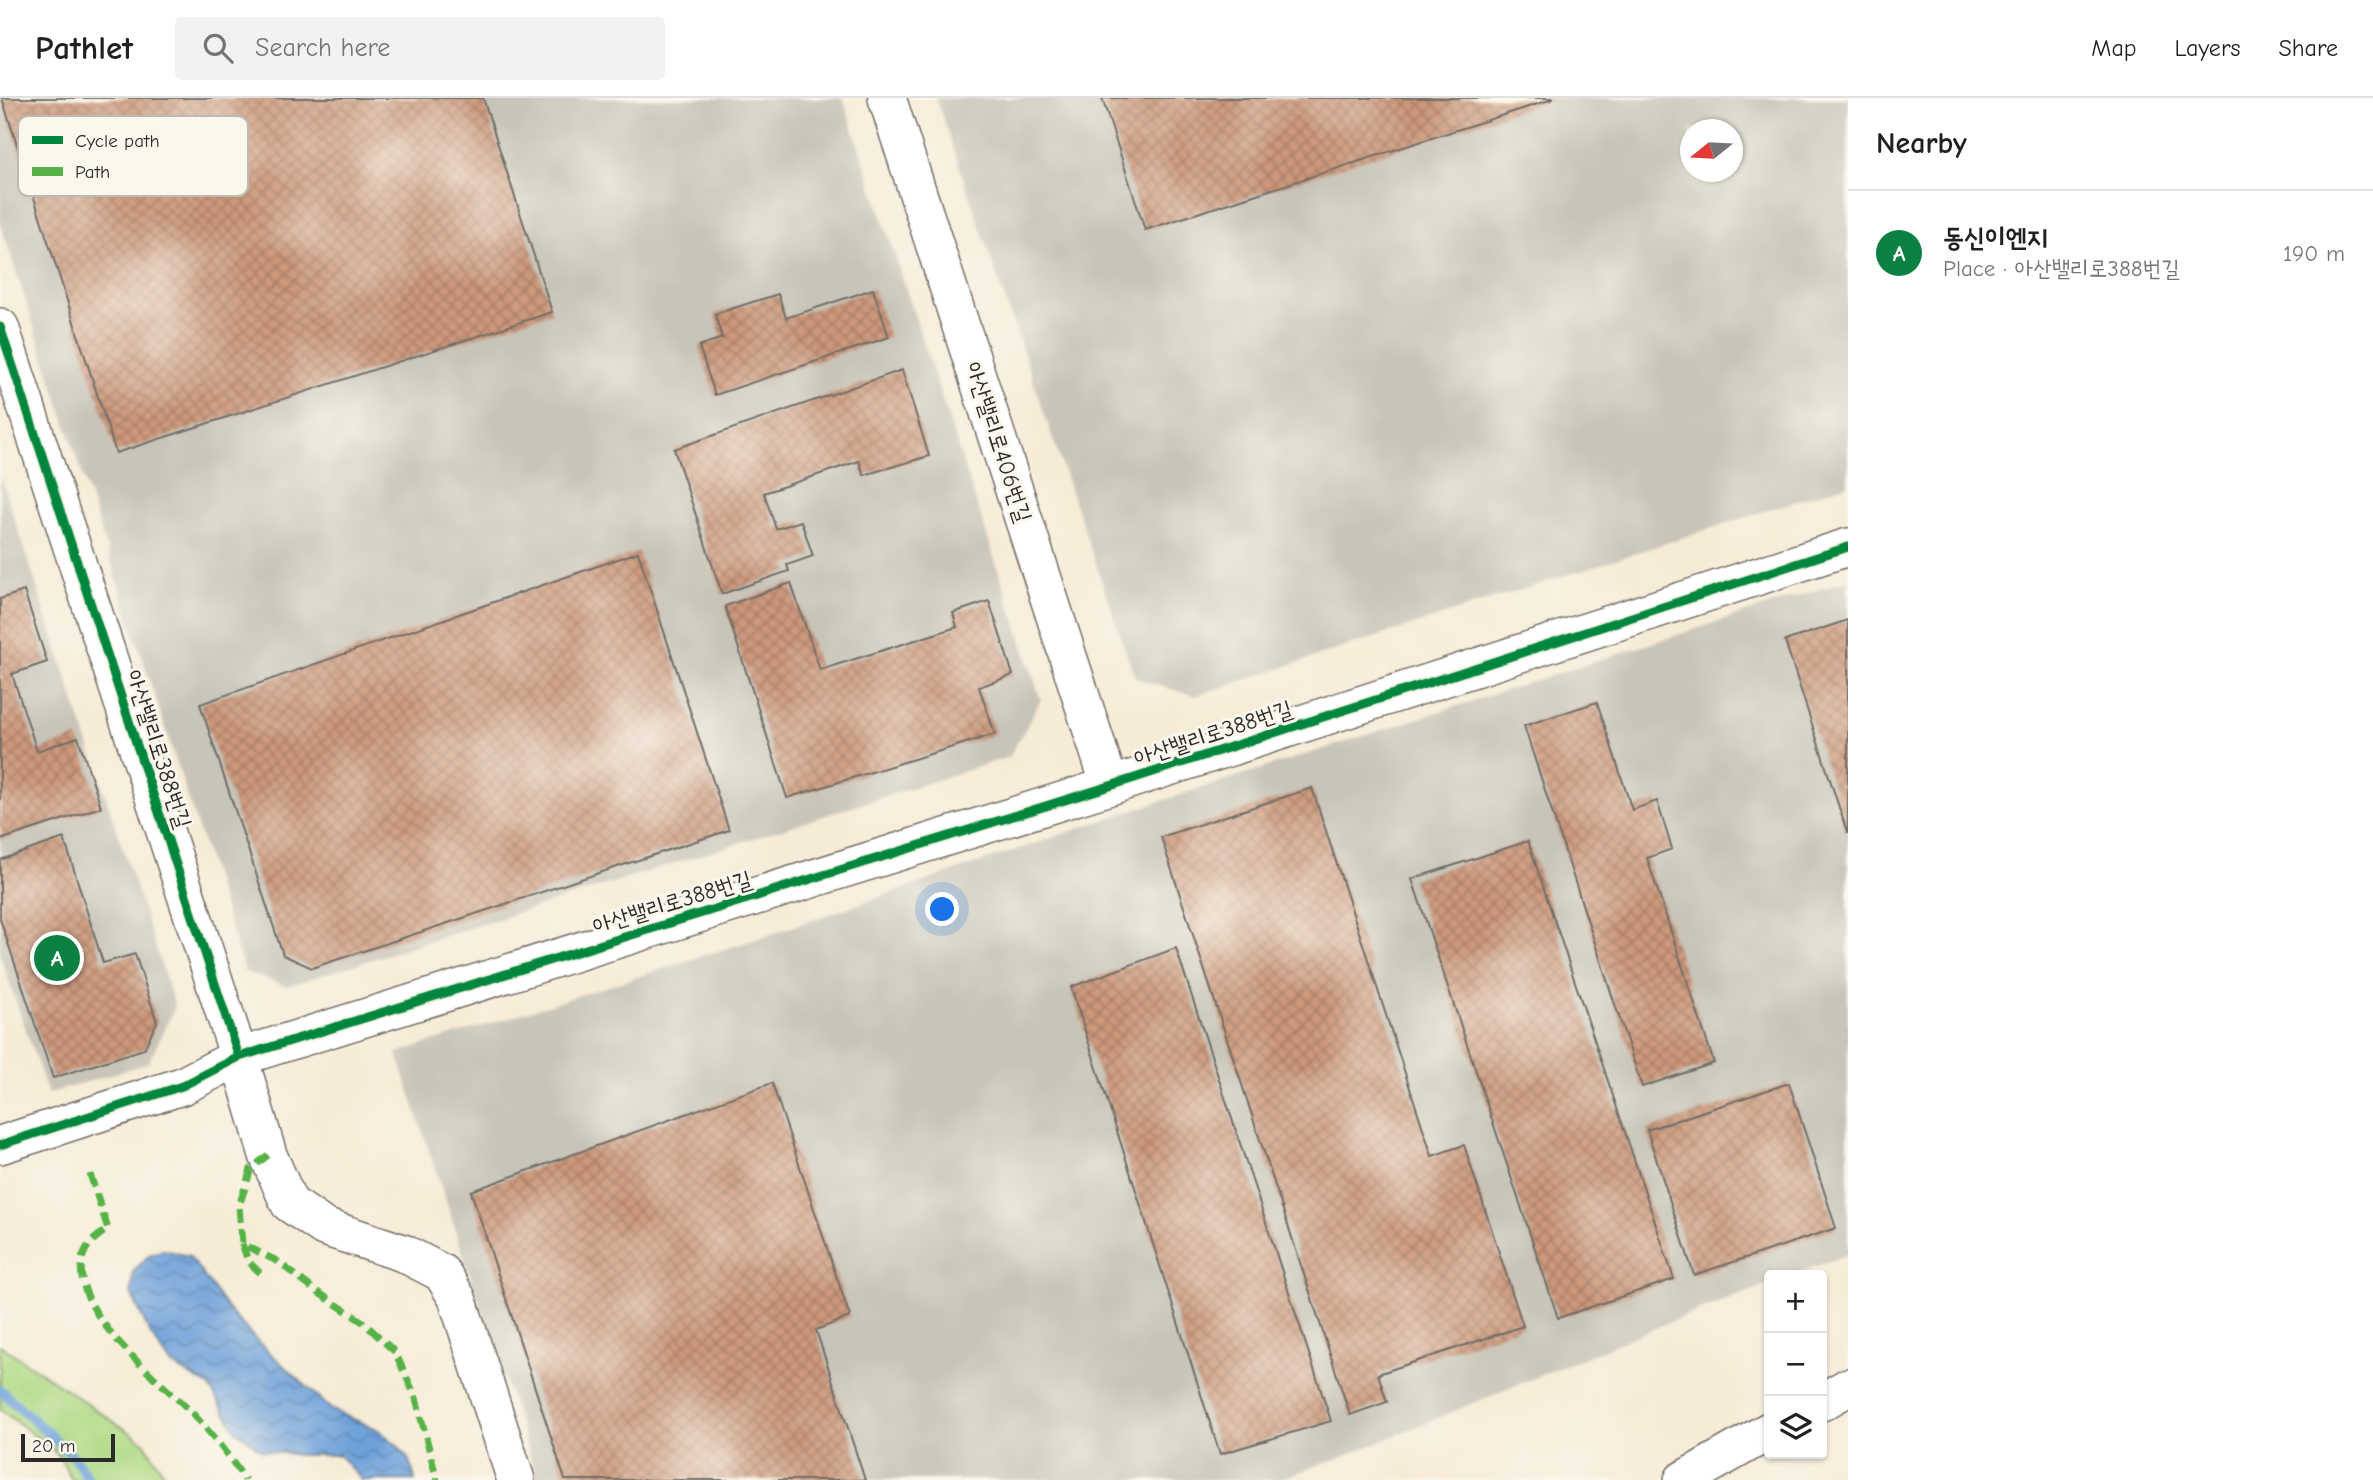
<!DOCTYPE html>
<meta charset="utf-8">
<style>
body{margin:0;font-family:"Comic Neue","Poor Story",sans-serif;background:#f2f2f2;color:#202124}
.controls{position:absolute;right:21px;bottom:21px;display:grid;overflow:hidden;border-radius:7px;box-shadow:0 2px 5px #0004}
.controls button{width:63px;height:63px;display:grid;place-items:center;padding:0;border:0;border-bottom:2px solid #e0e0e0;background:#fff;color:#202124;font:35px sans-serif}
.compass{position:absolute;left:1680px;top:21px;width:63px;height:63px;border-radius:50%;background:#fff;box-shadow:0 2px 5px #0004;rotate:252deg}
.scale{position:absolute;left:21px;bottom:18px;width:94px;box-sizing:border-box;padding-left:7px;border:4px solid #2b2b2b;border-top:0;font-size:19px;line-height:24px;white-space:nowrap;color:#2b2b2b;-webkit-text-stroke:5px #fbf7ec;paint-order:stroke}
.you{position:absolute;left:943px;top:812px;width:24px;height:24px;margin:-18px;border:5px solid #fff;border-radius:50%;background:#1a73e8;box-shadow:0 0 0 10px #1a73e833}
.badge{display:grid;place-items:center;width:46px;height:46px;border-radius:50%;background:#0b8043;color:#fff;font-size:23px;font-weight:700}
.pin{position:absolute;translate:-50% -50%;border:4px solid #fff;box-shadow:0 2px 7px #0006}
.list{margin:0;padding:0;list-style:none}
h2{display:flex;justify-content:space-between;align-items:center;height:91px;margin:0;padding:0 28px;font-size:30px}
h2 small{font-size:23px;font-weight:400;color:#757577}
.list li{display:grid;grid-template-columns:46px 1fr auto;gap:21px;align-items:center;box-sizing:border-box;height:126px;padding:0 28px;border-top:2px solid #e0e0e0}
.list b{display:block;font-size:26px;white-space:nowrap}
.list p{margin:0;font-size:23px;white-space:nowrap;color:#757577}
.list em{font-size:23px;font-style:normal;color:#757577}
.icon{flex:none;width:38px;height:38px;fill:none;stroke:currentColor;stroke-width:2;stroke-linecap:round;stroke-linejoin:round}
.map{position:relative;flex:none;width:1848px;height:1382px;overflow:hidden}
header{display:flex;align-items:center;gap:42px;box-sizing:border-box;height:98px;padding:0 35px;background:#fff;border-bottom:2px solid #e0e0e0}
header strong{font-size:33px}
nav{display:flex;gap:38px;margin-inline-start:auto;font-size:24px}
.search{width:490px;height:63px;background:#f2f2f2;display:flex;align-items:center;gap:18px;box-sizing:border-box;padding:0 24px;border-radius:7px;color:#757577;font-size:26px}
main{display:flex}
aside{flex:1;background:#fff}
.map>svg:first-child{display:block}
.industrial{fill:#c8c4b8;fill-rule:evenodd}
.grass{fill:#aed984;stroke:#6c8258;stroke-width:2}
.water{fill:url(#water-waves);stroke:#4c6682;stroke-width:2}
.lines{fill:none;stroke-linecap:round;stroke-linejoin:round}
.stream{stroke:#6ea1da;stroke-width:10}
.building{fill:url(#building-cross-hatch)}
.minor-casing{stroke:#726e67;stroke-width:40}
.minor{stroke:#fff;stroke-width:37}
.quiet{stroke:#56b246;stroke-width:7;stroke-dasharray:14 7;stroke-linecap:butt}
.cycleway-casing{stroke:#fbf7ec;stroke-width:13}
.cycleway{stroke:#00873e;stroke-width:9}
.labels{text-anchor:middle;stroke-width:6;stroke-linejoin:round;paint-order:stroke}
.street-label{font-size:23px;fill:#2b2b2b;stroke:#fbf7ec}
.key{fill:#fbf7ec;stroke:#bdbab2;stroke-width:2}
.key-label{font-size:19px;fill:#2b2b2b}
</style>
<header>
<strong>Pathlet</strong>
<div class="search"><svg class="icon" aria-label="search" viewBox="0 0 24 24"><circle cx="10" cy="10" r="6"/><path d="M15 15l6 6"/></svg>Search here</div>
<nav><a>Map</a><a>Layers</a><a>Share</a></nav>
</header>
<main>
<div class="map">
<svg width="1848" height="1382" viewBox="0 0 1848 1382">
<defs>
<pattern id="water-waves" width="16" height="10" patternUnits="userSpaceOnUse" patternTransform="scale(1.75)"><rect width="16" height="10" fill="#6ea1da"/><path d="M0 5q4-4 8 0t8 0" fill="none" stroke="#5b83b1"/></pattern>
<pattern id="building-cross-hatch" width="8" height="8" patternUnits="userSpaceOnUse" patternTransform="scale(1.75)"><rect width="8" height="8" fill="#cd997c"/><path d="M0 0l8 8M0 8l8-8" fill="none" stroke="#a77d66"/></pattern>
</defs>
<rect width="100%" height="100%" fill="#fbf7ec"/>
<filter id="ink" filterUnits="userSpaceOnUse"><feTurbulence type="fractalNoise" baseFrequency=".0143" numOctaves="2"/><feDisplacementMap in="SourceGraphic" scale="14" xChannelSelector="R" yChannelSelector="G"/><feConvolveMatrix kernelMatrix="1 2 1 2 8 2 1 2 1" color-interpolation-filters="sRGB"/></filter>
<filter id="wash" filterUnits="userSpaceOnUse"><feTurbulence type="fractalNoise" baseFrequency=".00686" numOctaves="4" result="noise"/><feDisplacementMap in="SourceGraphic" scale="28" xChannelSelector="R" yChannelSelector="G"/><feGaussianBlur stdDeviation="1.57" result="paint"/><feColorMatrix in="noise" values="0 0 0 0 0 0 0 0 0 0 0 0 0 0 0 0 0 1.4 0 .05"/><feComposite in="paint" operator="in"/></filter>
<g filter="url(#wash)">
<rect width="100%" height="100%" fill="#f6ebd6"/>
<!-- industrial -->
<path class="industrial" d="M0,0H843L1041,602L1009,659L287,888L245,874L0,124Z
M936,0H1848V386L1195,598L1135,580ZM1690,32H1732V74H1690Z
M0,377L175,909L148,965L48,996L0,857Z
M1848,482V1156L1792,1177H1769V1186L1682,1219L1343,1359L1275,1382H538L397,955L766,838L1124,715Z"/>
<!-- grass -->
<path class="grass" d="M0,1247L144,1344L168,1382H72L58,1356L0,1311Z"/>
<!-- water -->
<path class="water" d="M163,1152L189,1158L230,1214L258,1244L332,1312L377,1331L397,1347L410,1363L415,1382H362L339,1357H298L261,1352L236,1332L209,1288L172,1267L150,1236L131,1195L133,1174L149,1157Z"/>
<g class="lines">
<!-- stream -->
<path class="stream" d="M0,1292L72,1357L89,1382"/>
</g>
<g id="blocks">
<!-- building -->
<path class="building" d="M2,0H483L552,214L116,355Z
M1102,0H1553V1L1145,132Z
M873,191L889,239L715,297L699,248L722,240L715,216L778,196L786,220Z
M902,272L929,358L864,377L859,363L764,395L776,431L801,423L813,458L787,467L789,473L722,496L674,351Z
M638,454L729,732L312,870L283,857L200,606Z
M791,485L820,572L957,529L953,515L989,503L1013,577L979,589L995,636L787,700L725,508Z
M24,493L47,564L12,576L37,653L78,639L101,709L0,742V501Z
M1848,522V734H1847L1785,543Z
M1597,604L1632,712L1657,703L1672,751L1647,760L1714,965L1642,989L1524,628Z
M1312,690L1432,1058L1464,1047L1523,1228L1378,1276L1387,1304L1350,1317L1161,739Z
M64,740L103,865L135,856L157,924L144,951L53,980L0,821V762Z
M1528,743L1674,1181L1558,1220L1412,781Z
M1176,850L1331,1323L1220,1356L1071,889Z
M772,985L850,1219L816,1232L865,1382H565L471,1093Z
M1789,985L1836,1130L1694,1177L1647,1032Z"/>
</g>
</g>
<g filter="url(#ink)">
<use href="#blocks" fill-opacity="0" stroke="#726e67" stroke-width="2"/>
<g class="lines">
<!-- minor casing -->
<g class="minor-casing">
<path id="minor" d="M887,0L1110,688
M0,229L239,959L268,1057L289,1105L324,1129L403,1155L442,1175L457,1200L516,1382
M0,1047L182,988L239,959L1110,688L1848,449
M1822,1304L1848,1289
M1683,1382L1769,1333"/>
</g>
<!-- minor -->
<use href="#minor" class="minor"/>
<!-- quiet -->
<path class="quiet" d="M268,1057L251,1071L239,1108L242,1146L277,1163L313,1191L363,1224L395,1254L416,1300L437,1382
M90,1076L108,1131C98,1138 87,1145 83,1158C68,1214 158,1280 192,1315C212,1336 229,1358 245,1382
M242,1146L248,1163L260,1175"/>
<!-- cycleway casing -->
<g class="cycleway-casing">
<path id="cycleway" d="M0,229L239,959
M0,1047L182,988L239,959L1110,688L1848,449"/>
</g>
<!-- cycleway -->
<use href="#cycleway" class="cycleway"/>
</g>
</g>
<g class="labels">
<!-- street labels -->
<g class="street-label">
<text transform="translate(999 344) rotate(72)" y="8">아산밸리로406번길</text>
<text transform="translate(1213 635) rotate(-18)" y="8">아산밸리로388번길</text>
<text transform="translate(159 651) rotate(72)" y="8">아산밸리로388번길</text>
<text transform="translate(672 804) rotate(-17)" y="8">아산밸리로388번길</text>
</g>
</g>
<!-- legend -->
<rect x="18" y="18" width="230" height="80" rx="10" class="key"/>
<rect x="32" y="38" width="31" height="8" fill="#00873e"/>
<rect x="32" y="69" width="31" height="9" fill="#56b246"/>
<g class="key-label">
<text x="75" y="49">Cycle path</text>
<text x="75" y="80">Path</text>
</g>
</svg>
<div class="controls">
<button>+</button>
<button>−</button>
<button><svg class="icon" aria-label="layers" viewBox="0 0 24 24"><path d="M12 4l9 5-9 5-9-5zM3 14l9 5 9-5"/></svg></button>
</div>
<svg class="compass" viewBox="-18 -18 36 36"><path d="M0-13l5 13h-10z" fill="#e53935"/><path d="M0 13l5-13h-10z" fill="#757577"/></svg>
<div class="scale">20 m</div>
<div class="you"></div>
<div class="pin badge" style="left:57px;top:860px">A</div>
</div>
<aside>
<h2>Nearby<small></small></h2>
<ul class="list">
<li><span class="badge">A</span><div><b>동신이엔지</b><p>Place · 아산밸리로388번길</p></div><em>190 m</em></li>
</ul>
</aside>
</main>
